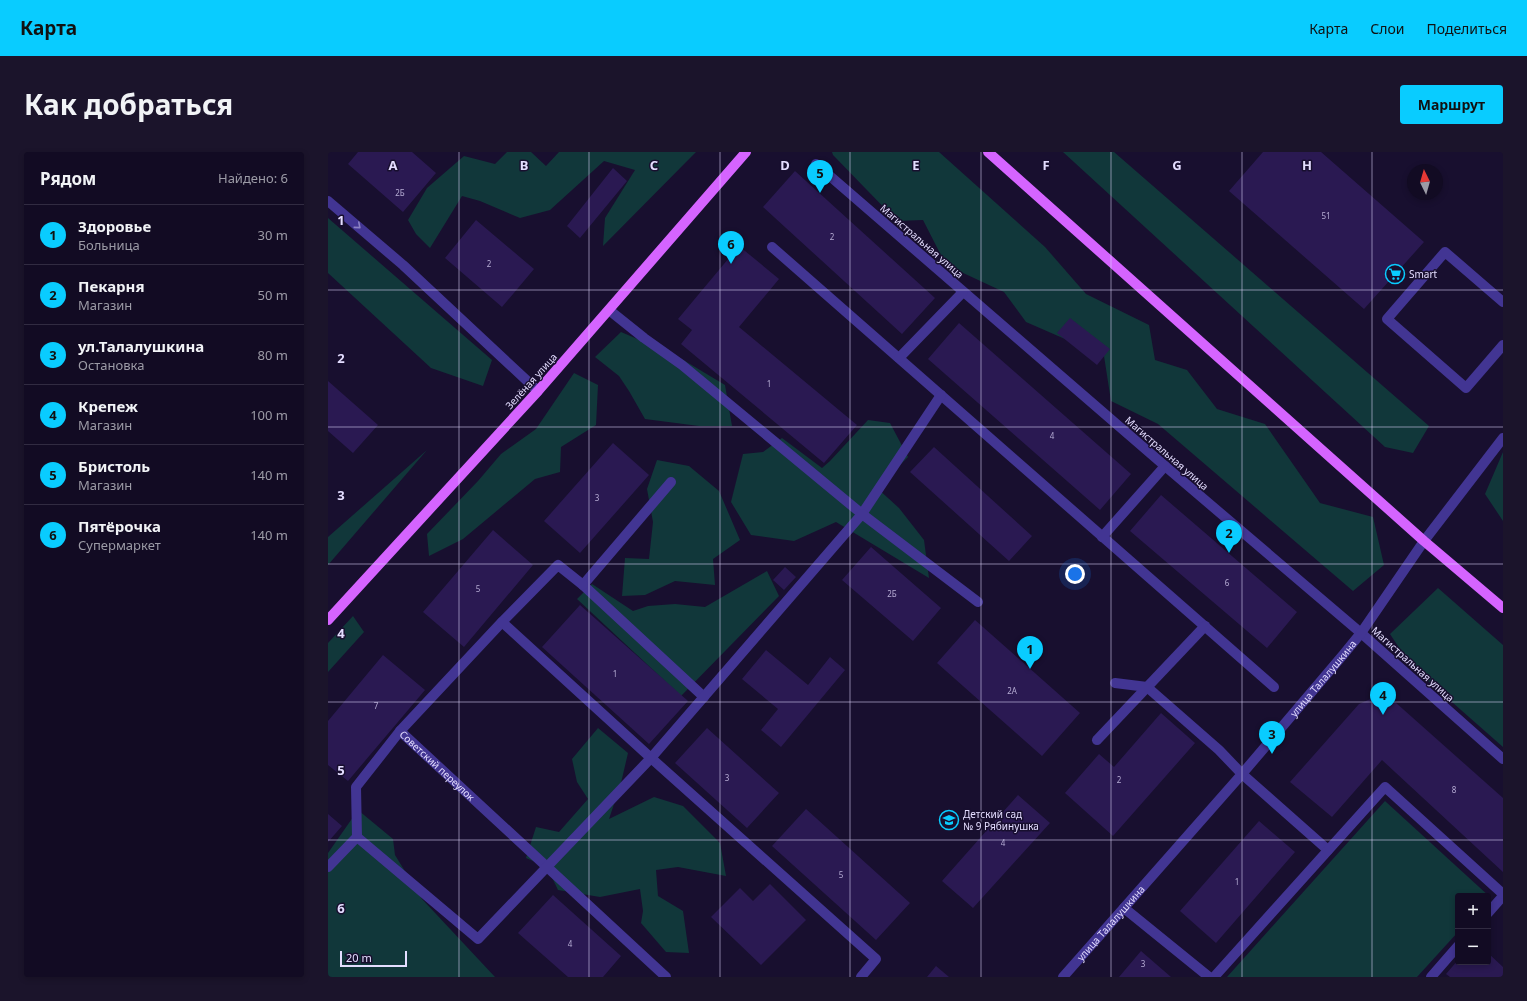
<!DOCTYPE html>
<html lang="ru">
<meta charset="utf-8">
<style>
body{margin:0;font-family:"Noto Sans",sans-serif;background:#1b142b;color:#f1f3f6}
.controls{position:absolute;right:12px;bottom:12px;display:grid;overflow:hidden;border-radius:4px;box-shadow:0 2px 6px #0003}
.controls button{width:36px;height:36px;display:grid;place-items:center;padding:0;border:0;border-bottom:1px solid #312b41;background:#120b23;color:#f1f3f6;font:20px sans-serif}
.compass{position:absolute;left:1079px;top:12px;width:36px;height:36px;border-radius:50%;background:#120b23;box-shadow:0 2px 6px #0003;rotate:355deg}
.scale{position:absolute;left:12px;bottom:10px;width:67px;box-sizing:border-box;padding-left:4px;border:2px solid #e4ddff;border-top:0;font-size:11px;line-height:14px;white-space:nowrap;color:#e4ddff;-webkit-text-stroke:3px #180f2f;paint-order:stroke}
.you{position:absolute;left:747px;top:422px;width:14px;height:14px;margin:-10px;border:3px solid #fff;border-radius:50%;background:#1a73e8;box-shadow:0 0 0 6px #1a73e833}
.badge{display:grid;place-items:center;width:26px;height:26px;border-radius:50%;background:#09ccff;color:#111;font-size:13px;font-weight:700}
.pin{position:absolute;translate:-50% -33px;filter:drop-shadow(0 1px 2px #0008)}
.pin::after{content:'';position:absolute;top:21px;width:14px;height:12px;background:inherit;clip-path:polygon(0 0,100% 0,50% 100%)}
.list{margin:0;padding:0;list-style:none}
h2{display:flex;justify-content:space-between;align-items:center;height:52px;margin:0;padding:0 16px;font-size:17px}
h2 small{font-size:13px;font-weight:400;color:#9c9ba6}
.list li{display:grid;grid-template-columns:26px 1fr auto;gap:12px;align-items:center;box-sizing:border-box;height:60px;padding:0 16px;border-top:1px solid #312b41}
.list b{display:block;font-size:15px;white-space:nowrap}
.list p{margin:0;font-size:13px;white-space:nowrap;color:#9c9ba6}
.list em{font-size:13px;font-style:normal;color:#9c9ba6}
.map{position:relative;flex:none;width:1175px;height:825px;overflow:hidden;border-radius:4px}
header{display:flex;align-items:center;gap:24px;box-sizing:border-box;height:56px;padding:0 20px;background:#09ccff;color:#111}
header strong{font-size:19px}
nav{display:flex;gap:22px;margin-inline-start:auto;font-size:14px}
.intro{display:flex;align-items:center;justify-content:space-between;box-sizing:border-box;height:96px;padding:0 24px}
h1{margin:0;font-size:28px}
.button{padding:10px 18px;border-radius:4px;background:#09ccff;color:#111;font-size:14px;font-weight:700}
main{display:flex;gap:24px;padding:0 24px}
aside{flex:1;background:#120b23;border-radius:4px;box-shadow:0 2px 6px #0003}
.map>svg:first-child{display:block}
.green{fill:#11373a}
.building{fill:#2a1952}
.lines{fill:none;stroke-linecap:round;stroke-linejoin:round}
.minor{stroke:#423593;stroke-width:10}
.major{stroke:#d564ff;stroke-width:10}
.oneway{stroke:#8b81c4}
.grid{fill:none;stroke:#e4ddff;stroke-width:1;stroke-opacity:0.55}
.labels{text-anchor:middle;stroke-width:3;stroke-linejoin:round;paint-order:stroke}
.number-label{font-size:8px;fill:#b6acd4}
.street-label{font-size:10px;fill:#e4ddff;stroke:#180f2f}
.poi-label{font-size:10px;fill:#e4ddff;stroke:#180f2f;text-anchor:start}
.grid-label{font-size:13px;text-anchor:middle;font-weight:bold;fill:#e4ddff;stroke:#180f2f;stroke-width:3;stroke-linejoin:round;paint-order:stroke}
</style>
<header>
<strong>Карта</strong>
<nav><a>Карта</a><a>Слои</a><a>Поделиться</a></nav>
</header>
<div class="intro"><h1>Как добраться</h1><a class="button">Маршрут</a></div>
<main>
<aside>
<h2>Рядом<small>Найдено: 6</small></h2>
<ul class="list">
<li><span class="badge">1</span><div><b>Здоровье</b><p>Больница</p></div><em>30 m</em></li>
<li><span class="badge">2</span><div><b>Пекарня</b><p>Магазин</p></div><em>50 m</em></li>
<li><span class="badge">3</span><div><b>ул.Талалушкина</b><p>Остановка</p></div><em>80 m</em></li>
<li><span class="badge">4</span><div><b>Крепеж</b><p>Магазин</p></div><em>100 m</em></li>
<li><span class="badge">5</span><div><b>Бристоль</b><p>Магазин</p></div><em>140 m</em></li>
<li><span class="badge">6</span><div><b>Пятёрочка</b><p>Супермаркет</p></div><em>140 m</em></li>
</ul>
</aside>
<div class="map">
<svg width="1175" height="825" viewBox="0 0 1175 825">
<rect width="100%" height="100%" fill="#180f2f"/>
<!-- green -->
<path class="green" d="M179,0H203L218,14L231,0H368L275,94L277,66L307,18L276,9L222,58L192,66L152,49L134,44L102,96L88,82L80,68L99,36L136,4L167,12Z
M504,0H611L717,95L758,142L821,173L827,208L859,218L889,257L937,272L992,351L1045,365L1056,413L1025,439L830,272L783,249L776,204L698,170L676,140L618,113L595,68L569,69L505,3Z
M735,0H786L1101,274L1085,301L1057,295Z
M0,66L164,208L155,234L103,216L0,121Z
M293,180L347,203L397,233L404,274H371L317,267L301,239L291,224L267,205Z
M246,221L270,233L268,273L233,295L232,320L207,327L135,387L101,404L99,382L150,329L173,302L208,277Z
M540,268L562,271L580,305L549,336L571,356L596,388L601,426L508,370L466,389L423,383L403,350L415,302L435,300L454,286L494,316L502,309Z
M99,298L0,413V385Z
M1175,300V369L1157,342Z
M329,308L361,314L391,339L412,388L385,407L387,433L347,429L317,443L294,444L297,406L321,407L325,370L319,337Z
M439,419L451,444L353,544L249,447L264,432L305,459L320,454L347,452L377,455Z
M1110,436L1175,493V595L1083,514L1062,482Z
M25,464L36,480L0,520V491Z
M270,576L300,601L293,631L281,667L326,645L355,654L392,691L398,724L350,715L328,718L330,744L355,759L361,801L338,800L313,771L315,759L312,737L272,745L230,738L219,715L198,706L208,675L231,680L260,647L249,630L244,607Z
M1057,649L1162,745L1160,747V744H1130V780L1089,825H899Z
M30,658L65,687L67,703L94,747L167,825H0V701Z"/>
<!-- building -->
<path class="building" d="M30,0H84L108,21L75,60L20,12Z
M935,0H993L1096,90L1036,157L901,39Z
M285,16L299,29L252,86L239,74Z
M467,19L607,146L574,182L435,55Z
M148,68L206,117L174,155L117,106Z
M411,94L451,127L411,175L529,273L496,311L353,192L364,178L350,167Z
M742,166L782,197L769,213L729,181Z
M631,171L803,322L772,358L600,207Z
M0,229L50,273L25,301L0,279Z
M285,291L321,323L252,401L216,369Z
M606,295L704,384L681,409L582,320Z
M833,343L969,460L939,496L802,379Z
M165,378L205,413L136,495L95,460Z
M543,395L613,456L585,489L514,428Z
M457,415L468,425L456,438L445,428Z
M252,453L360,549L321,592L214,495Z
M647,468L752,561L714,604L609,511Z
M438,498L480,533L502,505L517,518L453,595L433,578L450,557L414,527Z
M55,503L97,538L20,629L0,613V569Z
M1047,545L1067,550L1175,646V720L1054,608L1004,665L962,630L1031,552Z
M833,561L867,591L785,684L737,641L771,602L786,615Z
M379,576L451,641L419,676L347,611Z
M690,643L722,671L645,756L614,729Z
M478,657L582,751L548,788L444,694Z
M0,662L14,674L0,690Z
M931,669L967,700L888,791L852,759Z
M442,732L478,768L433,813L383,765L412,736L425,749Z
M225,743L293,804L275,825H240L190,781Z
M813,799L843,825H791Z
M1160,801L1175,815V825H1122L1118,822L1130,808V810H1160Z
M608,814L621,825H599Z"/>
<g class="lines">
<!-- minor -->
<g class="minor">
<path d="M488,12L837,314L1033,481L1175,607"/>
<path d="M0,49L75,113L210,239"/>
<path d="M444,95L946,535"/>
<path d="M1175,150L1117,100L1059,167L1138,236L1175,193"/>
<path d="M281,158L316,186L354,213L534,362L613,243"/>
<path d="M571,206L635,140"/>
<path d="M343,330L255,433L376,545"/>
<path d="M774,385L837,314"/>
<path id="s1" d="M255,433L230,413L174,470L72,579L338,825"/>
<path d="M174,470L323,606L548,807L533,825"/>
<path d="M787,531L819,535L891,598L914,622L1000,698"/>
<path d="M769,588L877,474"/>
<path d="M29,685L150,787L323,606L534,362L650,450"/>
<path d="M0,715L29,685L28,635L72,579"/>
<path d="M796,756L881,825"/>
<path d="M1160,761L1175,744"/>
<path id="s2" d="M735,825L914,622L1015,503L1033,481L1096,389L1175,286"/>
<path d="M886,825L1057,635L1175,742"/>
<path d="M1103,825L1130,794"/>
</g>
<!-- major -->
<path class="major" d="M660,0L1096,389L1175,456
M0,468L210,239L418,0"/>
</g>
<!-- one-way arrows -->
<defs><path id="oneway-chevron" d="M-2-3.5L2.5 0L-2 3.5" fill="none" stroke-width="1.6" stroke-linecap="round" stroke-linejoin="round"/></defs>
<use class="oneway" href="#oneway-chevron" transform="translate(30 74) rotate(41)"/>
<!-- grid -->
<path class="grid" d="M131,0V825M261,0V825M392,0V825M522,0V825M653,0V825M783,0V825M914,0V825M1044,0V825M0,138H1175M0,275H1175M0,412H1175M0,550H1175M0,688H1175"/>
<!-- icons -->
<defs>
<g id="supermarket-ring" transform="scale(1)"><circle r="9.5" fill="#180f2f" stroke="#09ccff" stroke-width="1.5"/><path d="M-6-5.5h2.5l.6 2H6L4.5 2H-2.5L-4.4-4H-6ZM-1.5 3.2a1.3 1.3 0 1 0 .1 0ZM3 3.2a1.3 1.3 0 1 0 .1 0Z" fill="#09ccff"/></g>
<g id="school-ring" transform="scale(1)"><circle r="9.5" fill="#180f2f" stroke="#09ccff" stroke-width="1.5"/><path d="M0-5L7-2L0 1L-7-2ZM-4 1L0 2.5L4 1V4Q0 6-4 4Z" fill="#09ccff"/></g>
</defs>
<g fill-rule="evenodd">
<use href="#supermarket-ring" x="1067" y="122"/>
<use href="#school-ring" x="621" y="668"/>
</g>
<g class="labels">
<!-- number labels -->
<g class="number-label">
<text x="72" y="44">2Б</text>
<text x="998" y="67">51</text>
<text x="504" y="88">2</text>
<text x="161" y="115">2</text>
<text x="441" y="235">1</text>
<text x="724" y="287">4</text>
<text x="269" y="349">3</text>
<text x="899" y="434">6</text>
<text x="150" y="440">5</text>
<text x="564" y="445">2Б</text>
<text x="287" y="525">1</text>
<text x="684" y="542">2А</text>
<text x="48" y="557">7</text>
<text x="399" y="629">3</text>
<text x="791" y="631">2</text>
<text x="1126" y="641">8</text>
<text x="675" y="694">4</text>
<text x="513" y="726">5</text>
<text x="909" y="733">1</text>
<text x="242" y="795">4</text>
<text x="815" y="815">3</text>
</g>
<!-- street labels -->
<g class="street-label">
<text transform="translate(594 89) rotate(41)" y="4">Магистральная улица</text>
<text transform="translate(203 229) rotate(-48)" y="4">Зелёная улица</text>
<text transform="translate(839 301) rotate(41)" y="4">Магистральная улица</text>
<text transform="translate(1085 512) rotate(42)" y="4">Магистральная улица</text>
<text dy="4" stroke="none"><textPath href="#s2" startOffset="396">улица Талалушкина</textPath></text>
<text dy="4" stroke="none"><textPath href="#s1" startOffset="312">Советский переулок</textPath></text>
<text dy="4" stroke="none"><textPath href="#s2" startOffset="72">улица Талалушкина</textPath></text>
</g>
<!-- poi labels -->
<g class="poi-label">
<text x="1081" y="126">Smart</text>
<text x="635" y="666">Детский сад<tspan x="635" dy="12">№ 9 Рябинушка</tspan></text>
</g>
</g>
<g class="grid-label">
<text x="65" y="18">A</text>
<text x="196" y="18">B</text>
<text x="326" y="18">C</text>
<text x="457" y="18">D</text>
<text x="588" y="18">E</text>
<text x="718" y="18">F</text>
<text x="849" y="18">G</text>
<text x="979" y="18">H</text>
<text x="13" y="73">1</text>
<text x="13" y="211">2</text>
<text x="13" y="348">3</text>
<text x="13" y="486">4</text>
<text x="13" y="623">5</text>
<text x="13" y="761">6</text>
</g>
</svg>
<div class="controls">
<button>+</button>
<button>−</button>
</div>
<svg class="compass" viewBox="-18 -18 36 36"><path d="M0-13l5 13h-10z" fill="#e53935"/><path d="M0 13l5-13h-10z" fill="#9c9ba6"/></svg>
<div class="scale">20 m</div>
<div class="you"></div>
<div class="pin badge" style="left:702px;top:517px">1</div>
<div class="pin badge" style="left:901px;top:401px">2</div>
<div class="pin badge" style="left:944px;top:602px">3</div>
<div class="pin badge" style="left:1055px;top:563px">4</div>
<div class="pin badge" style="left:492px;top:41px">5</div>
<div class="pin badge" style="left:403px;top:112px">6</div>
</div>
</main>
